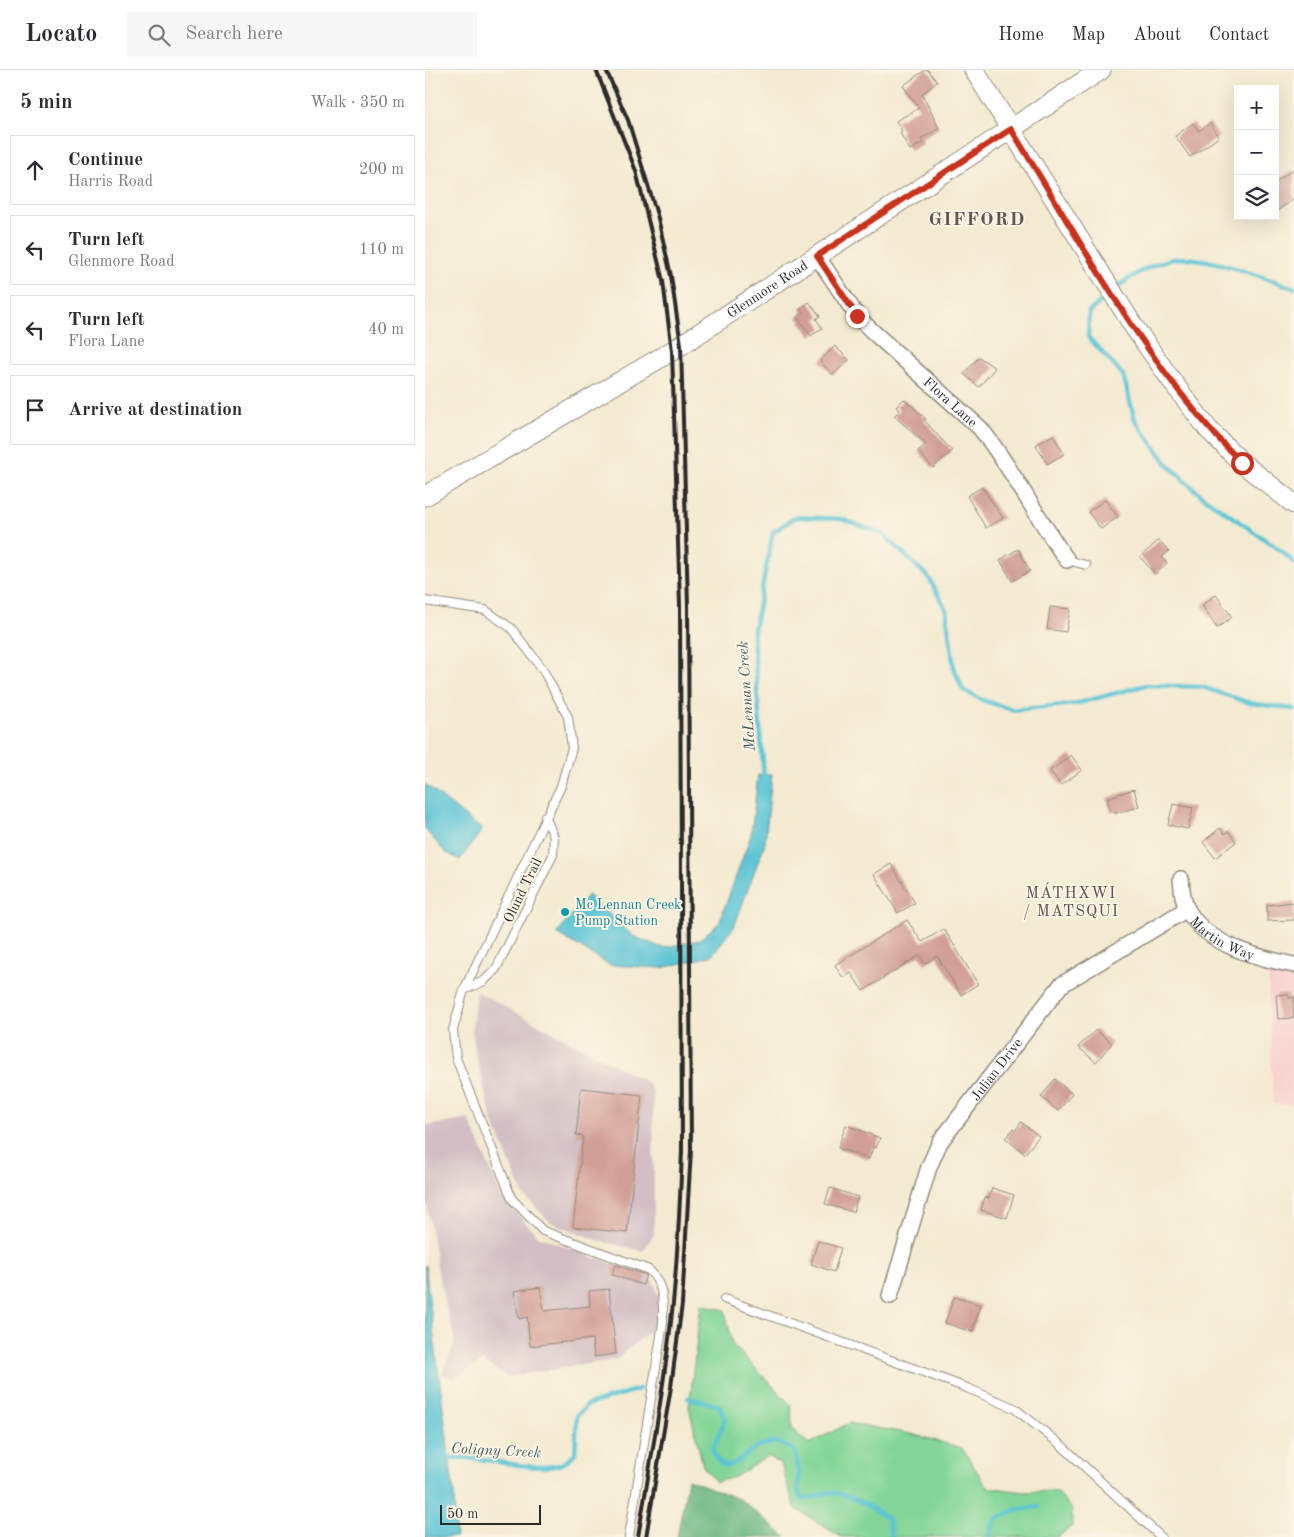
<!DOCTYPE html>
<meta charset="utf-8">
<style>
body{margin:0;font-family:"Old Standard TT",serif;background:#f7f7f7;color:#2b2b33}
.controls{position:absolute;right:15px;top:15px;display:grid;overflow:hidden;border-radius:0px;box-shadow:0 5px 20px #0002}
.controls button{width:45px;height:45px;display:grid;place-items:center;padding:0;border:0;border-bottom:1px solid #e1e1e2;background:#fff;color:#2b2b33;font:25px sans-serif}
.scale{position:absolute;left:15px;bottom:12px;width:101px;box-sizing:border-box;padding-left:5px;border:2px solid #2b2b2b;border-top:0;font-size:14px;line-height:18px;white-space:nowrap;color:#2b2b2b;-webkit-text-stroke:4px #fcf5e5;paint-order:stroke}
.stop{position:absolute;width:15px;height:15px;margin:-11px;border:4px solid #c8321e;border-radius:50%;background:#fff}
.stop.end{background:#c8321e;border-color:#fff;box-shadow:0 1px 5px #0008}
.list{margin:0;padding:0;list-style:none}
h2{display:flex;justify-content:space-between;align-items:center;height:65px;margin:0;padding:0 20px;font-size:21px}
h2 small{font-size:16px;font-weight:400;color:#7c7c81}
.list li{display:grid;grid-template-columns:32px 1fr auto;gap:15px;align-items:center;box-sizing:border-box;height:70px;margin:0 10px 10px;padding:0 10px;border:1px solid #e1e1e2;border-radius:0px}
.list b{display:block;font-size:19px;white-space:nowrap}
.list p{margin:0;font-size:16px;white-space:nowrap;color:#7c7c81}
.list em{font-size:16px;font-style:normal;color:#7c7c81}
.icon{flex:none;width:28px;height:28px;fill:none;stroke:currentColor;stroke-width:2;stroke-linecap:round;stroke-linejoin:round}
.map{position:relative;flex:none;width:869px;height:1467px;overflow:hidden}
header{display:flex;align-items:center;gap:30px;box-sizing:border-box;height:70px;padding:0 25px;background:#fff;border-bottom:1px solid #e1e1e2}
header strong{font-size:24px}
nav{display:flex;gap:28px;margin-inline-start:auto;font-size:18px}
.search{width:350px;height:45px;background:#f7f7f7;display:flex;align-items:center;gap:12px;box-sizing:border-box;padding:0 18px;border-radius:0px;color:#7c7c81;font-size:19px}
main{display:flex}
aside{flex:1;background:#fff}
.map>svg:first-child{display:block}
.built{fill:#f7d0ce}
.industrial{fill:#d2bec4}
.green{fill:#83d697;stroke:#578061}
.forest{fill:#6ab780;stroke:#4a7156}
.water{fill:#5bc5d6;stroke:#437880}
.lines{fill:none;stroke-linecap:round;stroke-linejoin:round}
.stream{stroke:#5bc5d6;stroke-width:4.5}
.building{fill:#d29f96}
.service-casing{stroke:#908a7e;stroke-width:10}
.minor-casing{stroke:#908a7e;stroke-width:18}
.tertiary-casing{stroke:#908a7e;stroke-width:21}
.service{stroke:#fff;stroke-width:8}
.minor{stroke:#fff;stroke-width:15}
.tertiary{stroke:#fff;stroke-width:19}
.rail{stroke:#2b2b2b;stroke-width:4}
.route{stroke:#c8321e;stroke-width:6}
.culture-dot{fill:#0f9aa8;stroke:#fcf5e5;stroke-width:2}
.labels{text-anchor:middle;stroke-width:4;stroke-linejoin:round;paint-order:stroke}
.street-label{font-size:14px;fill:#2b2b2b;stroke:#fcf5e5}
.culture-label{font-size:14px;fill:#0d838f;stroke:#fcf5e5;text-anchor:start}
.water-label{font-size:15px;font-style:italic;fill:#39595e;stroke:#fcf5e5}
.quarter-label{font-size:16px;letter-spacing:1px;fill:#655450;stroke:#fcf5e5}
.district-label{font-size:19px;font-weight:bold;letter-spacing:1px;fill:#655450;stroke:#fcf5e5}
</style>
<header>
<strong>Locato</strong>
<div class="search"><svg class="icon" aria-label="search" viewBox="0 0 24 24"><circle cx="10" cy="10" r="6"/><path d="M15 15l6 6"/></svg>Search here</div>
<nav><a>Home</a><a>Map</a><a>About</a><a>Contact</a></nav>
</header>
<main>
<aside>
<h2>5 min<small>Walk · 350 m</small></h2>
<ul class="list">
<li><svg class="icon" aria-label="ahead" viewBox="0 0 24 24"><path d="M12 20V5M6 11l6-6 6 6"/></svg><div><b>Continue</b><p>Harris Road</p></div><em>200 m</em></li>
<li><svg class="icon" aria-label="left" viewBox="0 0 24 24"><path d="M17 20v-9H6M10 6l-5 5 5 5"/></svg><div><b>Turn left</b><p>Glenmore Road</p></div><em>110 m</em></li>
<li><svg class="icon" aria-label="left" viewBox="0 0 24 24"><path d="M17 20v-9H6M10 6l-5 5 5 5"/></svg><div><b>Turn left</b><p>Flora Lane</p></div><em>40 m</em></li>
<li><svg class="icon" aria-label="arrive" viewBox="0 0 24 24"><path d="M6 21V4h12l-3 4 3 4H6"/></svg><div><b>Arrive at destination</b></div></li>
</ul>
</aside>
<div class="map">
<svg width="869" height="1467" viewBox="0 0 869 1467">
<rect width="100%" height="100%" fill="#fcf5e5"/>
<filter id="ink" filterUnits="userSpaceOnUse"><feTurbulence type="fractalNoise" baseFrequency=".02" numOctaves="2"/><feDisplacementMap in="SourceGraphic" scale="10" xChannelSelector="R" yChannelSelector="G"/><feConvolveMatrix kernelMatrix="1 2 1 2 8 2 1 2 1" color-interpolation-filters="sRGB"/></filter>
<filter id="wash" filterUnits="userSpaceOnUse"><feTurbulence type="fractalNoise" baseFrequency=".0096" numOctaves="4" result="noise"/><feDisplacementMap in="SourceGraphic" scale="20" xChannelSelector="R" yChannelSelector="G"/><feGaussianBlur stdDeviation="1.12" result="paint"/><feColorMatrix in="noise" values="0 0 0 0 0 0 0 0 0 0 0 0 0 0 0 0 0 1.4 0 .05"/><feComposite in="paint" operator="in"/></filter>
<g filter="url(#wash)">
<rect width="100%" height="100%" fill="#f4ead1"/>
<!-- built -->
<path class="built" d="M843,897L869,903V1035L848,1034Z"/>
<!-- industrial -->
<path class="industrial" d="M51,921L223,1013L228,1024L229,1164L218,1181L175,1171L125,1152L97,1123L67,1049L50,982L47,958Z
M44,1049L77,1127L113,1166L170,1188L222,1203L229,1213L234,1227V1253L192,1289L82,1307L58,1291L28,1309L17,1304L30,1272L14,1208L0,1121V1056Z"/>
<!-- green -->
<path class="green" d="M276,1234L300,1240L307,1274L366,1335L367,1359L384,1374L424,1353L486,1364L537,1378L562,1417L599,1422L631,1421L647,1439V1456L633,1467H416L370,1438L356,1394L343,1386L310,1407L291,1412L278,1396L264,1337Z"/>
<!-- forest -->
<path class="forest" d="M263,1409L316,1430L361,1467H252Z"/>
<!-- water -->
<path class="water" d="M347,704L340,773L309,857L286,886L237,898L184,895L132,863L163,825L208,866L238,878L274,870L294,853L326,765L333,705Z
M0,714L57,760L35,790L20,782L0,759Z
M0,1195L29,1425L31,1467H0Z"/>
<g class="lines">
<!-- stream -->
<path class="stream" d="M690,219C707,205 737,187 760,188C794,190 837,207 869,218
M684,224L664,242L663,267L698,305L710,350L743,395L777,426L858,482L869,493
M339,708L328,565L348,462L371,447L417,449L458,464L504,508L521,540L529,598L538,620L557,630L588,640L650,634L721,615L777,617L825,633L869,639
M263,1328L295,1336L300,1350L287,1380C301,1412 315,1386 332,1377C338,1374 346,1373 352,1372L370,1381L374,1403L373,1420L376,1428C391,1429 390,1426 402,1423C419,1420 449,1439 463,1449L466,1467
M21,1389C55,1383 103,1403 134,1395C140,1393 146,1387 150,1384L152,1346L162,1335L214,1319
M564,1467L571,1449L591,1440L613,1437"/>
</g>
<g id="blocks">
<!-- building -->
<path class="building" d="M500,0H503L512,12L497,24L514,58L496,69L498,73L485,80L475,63L477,61L471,51L494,38L478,16Z
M768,53L774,61L785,53L794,67L765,87L750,66Z
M869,99V129L850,142V112Z
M384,232L395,246L391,249L397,258L386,266L372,247L378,243L375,239Z
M410,276L424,290L408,305L395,291Z
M554,287L570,298L554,317L539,304Z
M479,329L501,349L499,350L527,381L508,398L493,381L501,374L469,346L475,340L471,337Z
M628,365L639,384L622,394L611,375Z
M557,417L578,448L561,458L542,426Z
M680,430L693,447L676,459L663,442Z
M734,470L744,481L737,487L742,493L730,504L715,487Z
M593,479L605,501L587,511L575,490Z
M791,525L807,547L792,558L777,535Z
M625,537L645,539L641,562L622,559Z
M646,685L657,700L636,715L625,701Z
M709,719L714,737L691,743V741L686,743L682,728Z
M748,734L768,738L763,759L743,755Z
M795,758L800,764L803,761L811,772L790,788L778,772Z
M466,794L490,833L473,843L449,804Z
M869,832V850L842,851V835Z
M482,850L497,872L519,859L553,914L536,925L512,886L500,894L495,885L438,921L426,903L418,908L410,895Z
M863,924L864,928L869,927V948L853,949L851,925Z
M671,960L687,973L671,992L653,977Z
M630,1009L647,1024L633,1041L616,1027Z
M156,1018L217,1025L202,1163L148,1157L158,1066L151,1065Z
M596,1052L614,1066L600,1084L580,1068L588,1059L590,1061Z
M421,1055L455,1068L451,1078L448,1077L444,1089L413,1078Z
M405,1118L433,1127L428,1142L400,1134Z
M567,1118L589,1125L582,1148L556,1140L560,1127L564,1128Z
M393,1171L416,1178L409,1202L386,1194Z
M190,1195L221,1205L218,1215L187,1205Z
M115,1217L119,1241L165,1236L164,1221L184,1219L191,1284L169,1287L167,1269L105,1276L102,1247L94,1249L89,1221Z
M529,1227L556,1235L547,1262L520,1253Z"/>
</g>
</g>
<g filter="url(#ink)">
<use href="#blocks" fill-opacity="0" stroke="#908a7e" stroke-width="1"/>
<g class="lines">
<!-- service casing -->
<g class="service-casing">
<path id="service" d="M642,490L661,495
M0,531L60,540L86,558L117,598L143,647L147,678L136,716L39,920L28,960L31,988L87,1129L118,1161L224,1200C240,1216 238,1233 238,1253L204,1467
M39,920L59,911L71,899L128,785L129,767L120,746
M299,1229L542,1318L589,1338L635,1374L736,1467"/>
</g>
<!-- minor casing -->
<g class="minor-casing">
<g id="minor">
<path id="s1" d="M392,186L432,246L447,261L555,358C588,399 611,447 642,490"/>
<path id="s2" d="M756,809C757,818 757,830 762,839C781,875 833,888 869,895"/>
<path id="s3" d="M465,1226L504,1097L515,1072L636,915L762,839"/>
</g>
</g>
<!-- tertiary casing -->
<g class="tertiary-casing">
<g id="tertiary">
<path d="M549,0L709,257L749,314L783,359L817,393L869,434"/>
<path id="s4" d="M0,426L247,281L676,0"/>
</g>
</g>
<!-- service -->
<use href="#service" class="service"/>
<!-- minor -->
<use href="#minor" class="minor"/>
<!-- tertiary -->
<use href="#tertiary" class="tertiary"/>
<!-- rail -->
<path class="rail" d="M171,0L211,101L238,211L247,281L255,535L257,1081C255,1132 253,1183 248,1233C240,1312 226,1389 213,1467
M181,0L203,50L233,148L246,206L256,275L263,536L266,1080L257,1234L246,1317L221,1467"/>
</g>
</g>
<g class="lines" filter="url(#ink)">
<!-- route -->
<path class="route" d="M432,246L392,186L586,59C656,171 723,300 817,393"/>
</g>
<!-- markers -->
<circle class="culture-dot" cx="140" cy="842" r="5"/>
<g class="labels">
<!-- street labels -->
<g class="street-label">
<text dy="5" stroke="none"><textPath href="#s4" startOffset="400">Glenmore Road</textPath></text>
<text dy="5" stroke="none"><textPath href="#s1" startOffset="199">Flora Lane</textPath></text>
<text transform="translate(97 820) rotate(-64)" y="5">Olund Trail</text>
<text dy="5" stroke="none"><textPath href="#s2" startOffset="78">Martin Way</textPath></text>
<text dy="5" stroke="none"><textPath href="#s3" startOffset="254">Julian Drive</textPath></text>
</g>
<!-- culture labels -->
<g class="culture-label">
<text x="150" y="839">Mc Lennan Creek<tspan x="150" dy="16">Pump Station</tspan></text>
</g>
<!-- water labels -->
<g class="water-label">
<text transform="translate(321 626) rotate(-94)" y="5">McLennan Creek</text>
<text transform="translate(71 1380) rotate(3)" y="5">Coligny Creek</text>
</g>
<!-- quarter labels -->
<g class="quarter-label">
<text x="646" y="828">MÁTHXWI<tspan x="646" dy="18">/ MATSQUI</tspan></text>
</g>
<!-- district labels -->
<g class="district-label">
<text x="552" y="155">GIFFORD</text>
</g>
</g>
</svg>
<div class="controls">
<button>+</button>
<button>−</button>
<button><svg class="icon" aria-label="layers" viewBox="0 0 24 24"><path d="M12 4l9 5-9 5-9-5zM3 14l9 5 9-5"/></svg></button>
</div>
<div class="scale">50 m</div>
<div class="stop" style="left:817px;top:393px"></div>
<div class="stop end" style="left:432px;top:246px"></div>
</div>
</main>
